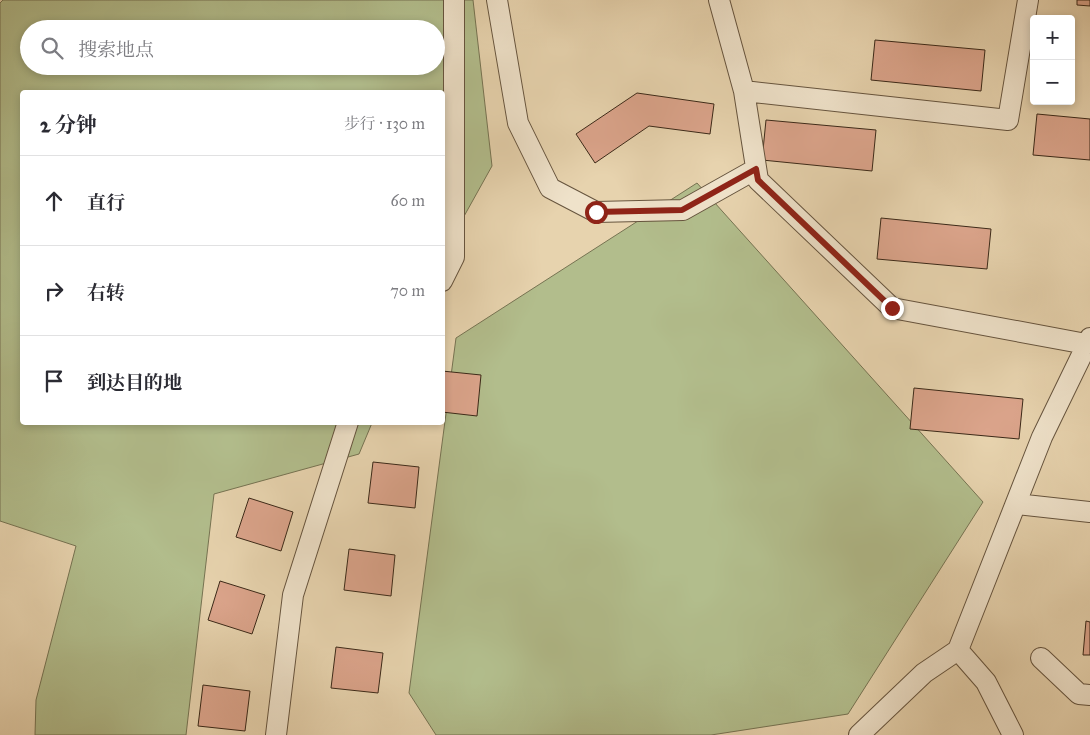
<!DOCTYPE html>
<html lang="zh">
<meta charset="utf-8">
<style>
body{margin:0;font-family:"IM FELL Great Primer","Noto Serif SC",serif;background:#f7f7f7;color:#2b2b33}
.controls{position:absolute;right:15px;top:15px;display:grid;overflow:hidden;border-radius:5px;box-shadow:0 2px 8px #0003}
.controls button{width:45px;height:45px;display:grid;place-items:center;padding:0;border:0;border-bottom:1px solid #e1e1e2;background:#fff;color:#2b2b33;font:25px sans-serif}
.stop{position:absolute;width:15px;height:15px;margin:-11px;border:4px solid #8f2418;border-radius:50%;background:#fff}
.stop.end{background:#8f2418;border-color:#fff;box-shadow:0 1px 5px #0008}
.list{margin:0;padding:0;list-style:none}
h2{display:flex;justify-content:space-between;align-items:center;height:65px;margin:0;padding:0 20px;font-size:21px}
h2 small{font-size:16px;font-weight:400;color:#7c7c81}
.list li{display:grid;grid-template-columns:32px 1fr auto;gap:15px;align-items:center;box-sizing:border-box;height:90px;padding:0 20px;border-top:1px solid #e1e1e2}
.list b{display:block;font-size:19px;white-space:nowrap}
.list em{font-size:16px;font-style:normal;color:#7c7c81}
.icon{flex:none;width:28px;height:28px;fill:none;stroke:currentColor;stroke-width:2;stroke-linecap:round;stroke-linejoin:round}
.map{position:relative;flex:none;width:1090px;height:735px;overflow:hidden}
.search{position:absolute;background:#fff;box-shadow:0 2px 8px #0003;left:20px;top:20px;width:425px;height:55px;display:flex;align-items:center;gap:12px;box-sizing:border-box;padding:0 18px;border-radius:28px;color:#7c7c81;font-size:19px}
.panel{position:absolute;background:#fff;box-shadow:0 2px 8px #0003;left:20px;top:90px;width:425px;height:335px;border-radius:5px}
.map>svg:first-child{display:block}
.green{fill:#b2bd8c;stroke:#767352;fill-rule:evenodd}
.building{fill:#dba48b;stroke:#3b2918}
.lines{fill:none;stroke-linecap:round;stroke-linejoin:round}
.minor-casing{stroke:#66543e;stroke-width:22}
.minor{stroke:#efe2ca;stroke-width:20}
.route{stroke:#8f2418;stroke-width:6}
</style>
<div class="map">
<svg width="1090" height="735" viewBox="0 0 1090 735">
<rect width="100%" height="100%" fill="#e7d3ae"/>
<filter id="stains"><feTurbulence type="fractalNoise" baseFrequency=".004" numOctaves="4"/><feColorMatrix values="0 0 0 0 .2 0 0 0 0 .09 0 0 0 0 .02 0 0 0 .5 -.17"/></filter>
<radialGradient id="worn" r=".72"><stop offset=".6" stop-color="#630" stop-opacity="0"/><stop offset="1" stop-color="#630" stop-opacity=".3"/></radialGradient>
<!-- green -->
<path class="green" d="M3,0H473L492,166L443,254L442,92H22V422L372,423L359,454L214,494L186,735H35L36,700L76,546L0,521V3ZM29,29H436V66H29Z
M697,183L983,502L848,714L711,735H436L409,693L456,338Z"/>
<!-- building -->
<path class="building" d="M1077,0H1090V6L1077,5Z
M875,40L985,50L981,91L871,80Z
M637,93L714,104L710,134L649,126L595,163L576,134Z
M1037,114L1090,119V160L1033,155Z
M766,120L876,130L872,171L762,160Z
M881,218L991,229L987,269L877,259Z
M442,371L481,375L477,416L442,412Z
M914,388L1023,399L1019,439L910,429Z
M373,462L419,467L415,508L368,503Z
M249,498L293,512L281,551L236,537Z
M349,549L395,555L391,596L344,590Z
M220,581L265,595L252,634L208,620Z
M1086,621L1090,622V655H1083Z
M336,647L383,653L378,693L331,688Z
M203,685L250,691L245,731L198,726Z"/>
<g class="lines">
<!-- minor casing -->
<g class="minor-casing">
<path id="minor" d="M497,0L518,123L550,188L596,212L683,210L756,169
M719,0L744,91L758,180L892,308L1086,344
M744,91L1008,120L1028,0
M442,281L454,257V0
M1016,504L1090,512
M958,650L986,682L1013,735
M1041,658L1079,694L1090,695
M276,735L293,595L348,422
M859,735L924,673L958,650L1042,437L1090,338"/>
</g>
<!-- minor -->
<use href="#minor" class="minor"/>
</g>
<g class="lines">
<!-- route -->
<path class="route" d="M596,212L682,210L756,169L758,180L892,308"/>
</g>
<rect width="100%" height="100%" filter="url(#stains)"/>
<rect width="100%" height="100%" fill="url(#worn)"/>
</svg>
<div class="controls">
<button>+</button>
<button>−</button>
</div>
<div class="stop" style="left:596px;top:212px"></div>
<div class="stop end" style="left:892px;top:308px"></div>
<div class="search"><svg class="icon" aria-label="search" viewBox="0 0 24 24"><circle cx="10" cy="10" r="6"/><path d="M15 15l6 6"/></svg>搜索地点</div>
<section class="panel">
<h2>2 分钟<small>步行 · 130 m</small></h2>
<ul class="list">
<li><svg class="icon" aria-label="ahead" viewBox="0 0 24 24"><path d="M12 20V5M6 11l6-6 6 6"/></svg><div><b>直行</b></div><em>60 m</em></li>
<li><svg class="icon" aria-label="right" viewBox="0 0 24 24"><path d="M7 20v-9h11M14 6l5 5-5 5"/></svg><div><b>右转</b></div><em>70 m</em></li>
<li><svg class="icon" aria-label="arrive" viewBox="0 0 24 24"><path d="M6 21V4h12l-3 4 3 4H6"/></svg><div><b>到达目的地</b></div></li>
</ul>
</section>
</div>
